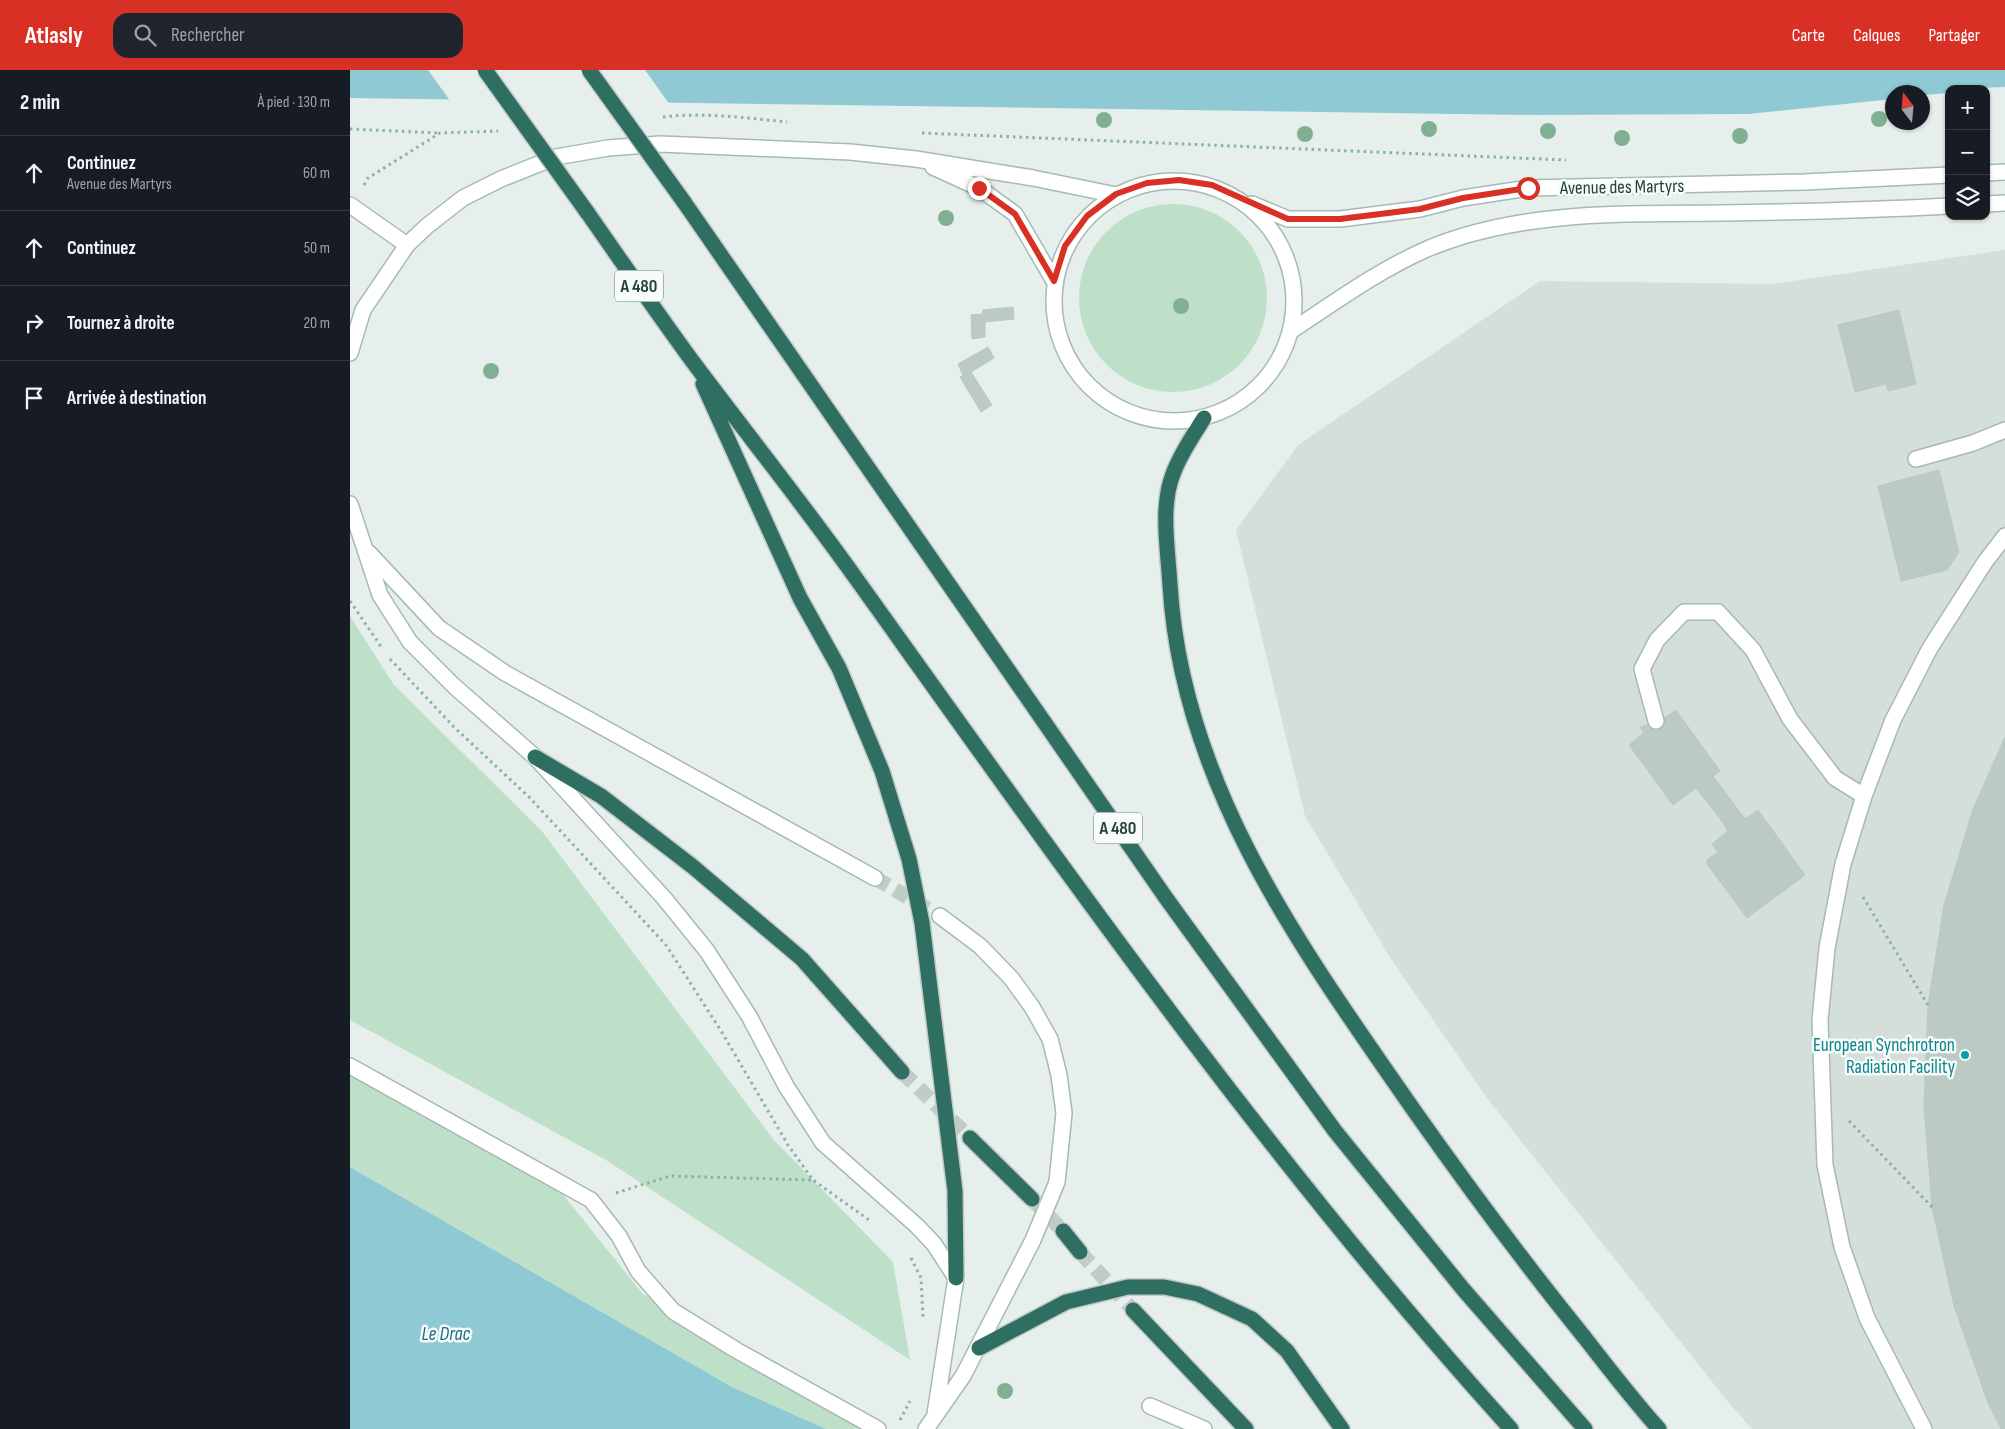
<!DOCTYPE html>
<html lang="fr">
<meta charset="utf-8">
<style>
body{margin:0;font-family:"Sofia Sans Condensed",sans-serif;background:#20242c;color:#f1f3f6}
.controls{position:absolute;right:15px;top:15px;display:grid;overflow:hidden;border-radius:10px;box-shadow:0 1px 4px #0004}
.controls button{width:45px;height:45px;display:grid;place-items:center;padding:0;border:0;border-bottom:1px solid #363941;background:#171b24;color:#f1f3f6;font:25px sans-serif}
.compass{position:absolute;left:1535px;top:15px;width:45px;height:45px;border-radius:50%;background:#171b24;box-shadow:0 1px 4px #0004;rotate:344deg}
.stop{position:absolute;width:15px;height:15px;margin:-11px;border:4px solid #d93025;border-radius:50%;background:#fff}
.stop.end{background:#d93025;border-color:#fff;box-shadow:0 1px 5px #0008}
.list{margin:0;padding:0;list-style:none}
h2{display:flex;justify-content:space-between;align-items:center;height:65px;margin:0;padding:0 20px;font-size:21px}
h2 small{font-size:16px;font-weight:400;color:#9ea1a6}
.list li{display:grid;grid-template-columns:32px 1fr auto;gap:15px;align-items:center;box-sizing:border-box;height:75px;padding:0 20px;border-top:1px solid #363941}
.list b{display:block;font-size:19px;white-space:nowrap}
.list p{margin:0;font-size:16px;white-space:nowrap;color:#9ea1a6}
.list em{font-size:16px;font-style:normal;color:#9ea1a6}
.icon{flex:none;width:28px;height:28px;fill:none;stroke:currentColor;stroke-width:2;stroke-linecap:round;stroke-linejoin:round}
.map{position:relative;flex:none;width:1655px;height:1359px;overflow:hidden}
header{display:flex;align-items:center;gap:30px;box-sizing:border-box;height:70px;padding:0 25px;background:#d93025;color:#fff}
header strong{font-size:24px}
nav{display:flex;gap:28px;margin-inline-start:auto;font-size:18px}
.search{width:350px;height:45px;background:#20242c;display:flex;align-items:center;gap:12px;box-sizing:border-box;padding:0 18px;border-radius:15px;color:#9ea1a6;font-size:19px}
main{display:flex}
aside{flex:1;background:#171b24}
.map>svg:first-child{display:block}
.built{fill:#d4dfda}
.green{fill:#bfe0c8}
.water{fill:#8ec9d4}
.pier{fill:#e6efeb}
.building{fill:#bbcac4;stroke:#b8c9c2}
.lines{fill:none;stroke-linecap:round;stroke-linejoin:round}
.secondary-tunnel{stroke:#bfccc8;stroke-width:15;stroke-dasharray:15 8;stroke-linecap:butt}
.highway-tunnel{stroke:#bfccc8;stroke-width:15;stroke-dasharray:15 8;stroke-linecap:butt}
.lane-casing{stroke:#a8b8b2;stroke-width:18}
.secondary-casing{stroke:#a4bbb3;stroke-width:18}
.highway-casing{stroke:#c2cac8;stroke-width:18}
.path{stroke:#86b3a5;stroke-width:3;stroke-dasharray:2.5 4;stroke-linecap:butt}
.lane{stroke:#fff;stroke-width:15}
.secondary{stroke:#fff;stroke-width:15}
.highway{stroke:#2f6f62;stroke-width:15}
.highway-bridge-casing{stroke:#c2cac8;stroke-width:18;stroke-linecap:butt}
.highway-bridge{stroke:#2f6f62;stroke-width:15}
.tree{fill:#80af93}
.route{stroke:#d93025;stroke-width:6}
.culture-dot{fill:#0f9aa8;stroke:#f7fbf9;stroke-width:2}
.labels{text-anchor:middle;stroke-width:5;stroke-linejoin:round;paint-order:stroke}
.shield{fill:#f7fbf9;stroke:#637a73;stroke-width:1}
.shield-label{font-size:18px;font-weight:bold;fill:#24423a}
.street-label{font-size:19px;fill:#24423a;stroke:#f7fbf9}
.culture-label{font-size:19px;fill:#0d838f;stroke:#f7fbf9;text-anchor:end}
.water-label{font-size:20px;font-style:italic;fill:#1c6f80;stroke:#f7fbf9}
</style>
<header>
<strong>Atlasly</strong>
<div class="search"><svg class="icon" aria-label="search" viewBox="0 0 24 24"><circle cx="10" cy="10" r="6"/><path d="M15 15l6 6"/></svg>Rechercher</div>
<nav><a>Carte</a><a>Calques</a><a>Partager</a></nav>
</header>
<main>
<aside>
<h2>2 min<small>À pied · 130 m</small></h2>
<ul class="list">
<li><svg class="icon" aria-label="ahead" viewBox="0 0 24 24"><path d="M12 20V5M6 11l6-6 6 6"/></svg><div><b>Continuez</b><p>Avenue des Martyrs</p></div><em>60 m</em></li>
<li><svg class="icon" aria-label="ahead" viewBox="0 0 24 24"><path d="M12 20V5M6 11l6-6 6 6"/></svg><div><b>Continuez</b></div><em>50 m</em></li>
<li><svg class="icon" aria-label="right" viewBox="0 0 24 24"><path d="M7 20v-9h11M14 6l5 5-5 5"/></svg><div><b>Tournez à droite</b></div><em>20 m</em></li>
<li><svg class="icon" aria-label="arrive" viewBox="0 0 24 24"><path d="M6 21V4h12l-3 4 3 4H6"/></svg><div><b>Arrivée à destination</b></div></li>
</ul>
</aside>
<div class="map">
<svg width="1655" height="1359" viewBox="0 0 1655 1359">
<rect width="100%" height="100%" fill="#e6efeb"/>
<!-- built -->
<path class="built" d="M1655,180V1359H1402L1375,1328L1137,1028L1041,889L955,746L886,460L948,375L1190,211L1423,214Z"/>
<!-- green -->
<path class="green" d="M729 228a94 94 0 1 1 188 0a94 94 0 1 1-188 0Z
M0,546L44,615L191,760L423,1069L543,1192L560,1290L256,1090L0,950Z
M0,1004L211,1122L292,1223L377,1283L516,1359H476L382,1317L0,1097Z"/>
<!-- water -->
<path class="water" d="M0,0H1655V17L1599,19V23L1573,25L1572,22H1542V29L1398,44L1183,45L0,28Z
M0,1097L382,1317L476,1359H0Z"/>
<!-- pier -->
<path class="pier" d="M78,0H295L320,35L101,32Z"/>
<!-- building -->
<path class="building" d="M663,237L664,249L635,252V267L622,269L621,245L632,244L633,240Z
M1549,240L1566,314L1538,321L1536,314L1505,322L1488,255Z
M638,277L644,288L621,302L642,335L631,342L610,307L613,305L608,294Z
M1589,400L1609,482L1597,500L1551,511L1528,416Z
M1326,640L1370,701L1363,706L1395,749L1408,740L1455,805L1397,848L1357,794L1358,789L1368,782L1362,774L1378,761L1371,750L1346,718L1323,735L1279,675L1294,663L1290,657L1310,651Z
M1655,667V1359H1651L1638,1333L1604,1236L1582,1137L1574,1036L1578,935L1594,835L1623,739Z"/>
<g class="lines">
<!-- secondary-tunnel -->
<path class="secondary-tunnel" d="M525,808L590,846"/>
<!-- highway-tunnel -->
<path class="highway-tunnel" d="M552,1002L620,1068
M682,1129L713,1161
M730,1182L783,1240"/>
<!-- lane casing -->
<g class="lane-casing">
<path id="lane" d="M0,135L57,175
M1566,389L1623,373L1655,360
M1306,651L1292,599L1307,570L1334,542H1368L1403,580L1440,649L1485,708L1514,726
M0,996L241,1130L269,1166L288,1201L323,1241L386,1280L528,1359
M800,1336L854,1359
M1574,1359L1517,1248L1492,1177L1475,1095L1470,950L1477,878L1493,794L1514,726L1543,650L1580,578L1635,492L1655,466"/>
</g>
<!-- secondary casing -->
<g class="secondary-casing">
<path id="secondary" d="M583,97L629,118L665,144L704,211
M1636,103L1655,102
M704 231a120 120 0 1 1 240 0a120 120 0 1 1-240 0Z
M902,134L938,149H990L1070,139L1113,128L1178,118L1454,112L1599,105
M1636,134L1655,133
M941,261C985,232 1029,200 1077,179C1169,140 1275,144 1372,143C1448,142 1523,140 1599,136
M0,283L13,240L57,175L77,156L113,128L151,109L206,87L258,78L310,74L500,82L566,89L683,108L766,125
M0,434L30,525L60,572L104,616L185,687L314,828L357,881L399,946L436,1016L473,1073L567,1156L584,1174L606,1208L585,1344
M19,483L89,558L155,603L525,808
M576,1359L613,1306L683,1170L707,1112L714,1043L709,1005L700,969L682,937L661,908L630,876L590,846"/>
</g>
<!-- highway casing -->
<g class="highway-casing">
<path id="highway" d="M334,132L816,828L985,1061L1113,1219L1235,1359
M237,142C272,192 307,243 343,292C397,364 453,434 505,507C714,799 920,1093 1161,1359
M353,314L450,528L489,598L532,701L559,789L572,853L605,1121L606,1208
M854,348C843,366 830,384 823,404C810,437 818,480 820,515C832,716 952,879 1063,1039C1118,1117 1175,1194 1235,1268C1259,1299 1283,1330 1309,1359
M185,687L251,726L342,796L452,889L552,1002
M620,1068L682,1129
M713,1161L730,1182
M783,1240L896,1359
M629,1278L716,1232L778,1217H814L848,1224L902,1249L937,1281L992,1359"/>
</g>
<!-- path -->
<path class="path" d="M313,47C354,42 396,48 437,52
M0,59L89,63
M572,63L1216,90
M14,115L18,108L90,63L148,61
M0,531L32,578
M40,589L104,657L179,727L316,875L373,964L438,1075L463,1110L519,1150
M1513,827L1578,935
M1499,1051L1582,1137
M266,1123L320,1106L462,1110
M561,1188L571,1208L573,1247
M550,1350L560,1331"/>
<!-- lane -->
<use href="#lane" class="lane"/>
<!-- secondary -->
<use href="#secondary" class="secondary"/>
<!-- highway -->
<use href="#highway" class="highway"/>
<!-- highway-bridge casing -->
<g class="highway-bridge-casing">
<path id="highway-bridge" d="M135,0L237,142
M239,0L334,132"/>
</g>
<!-- highway-bridge -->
<use href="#highway-bridge" class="highway-bridge"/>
</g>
<!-- trees -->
<g class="tree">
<circle cx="1529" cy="49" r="8"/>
<circle cx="754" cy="50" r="8"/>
<circle cx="1079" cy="59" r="8"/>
<circle cx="1198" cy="61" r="8"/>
<circle cx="955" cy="64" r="8"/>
<circle cx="1390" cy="66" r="8"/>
<circle cx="1272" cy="68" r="8"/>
<circle cx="596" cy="148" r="8"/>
<circle cx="831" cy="236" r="8"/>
<circle cx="141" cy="301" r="8"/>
<circle cx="655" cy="1321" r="8"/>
</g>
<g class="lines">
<!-- route -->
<path class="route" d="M629,118L665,144L704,211L715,176L737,146L766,124L797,113L829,110L862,115L938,149H990L1070,139L1113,128L1178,118"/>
</g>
<!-- markers -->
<circle class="culture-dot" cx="1615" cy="985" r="5"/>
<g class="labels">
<!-- shield labels -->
<g class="shield">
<rect x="265" y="200.5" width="48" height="31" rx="4"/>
<rect x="744" y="742.5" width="48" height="31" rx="4"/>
</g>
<g class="shield-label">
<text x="289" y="222">A 480</text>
<text x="768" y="764">A 480</text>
</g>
<!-- street labels -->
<g class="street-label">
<text transform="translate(1272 116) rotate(-1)" y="7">Avenue des Martyrs</text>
</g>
<!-- culture labels -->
<g class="culture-label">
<text x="1605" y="981">European Synchrotron<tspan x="1605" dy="22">Radiation Facility</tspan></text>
</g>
<!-- water labels -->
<g class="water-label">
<text x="96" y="1270">Le Drac</text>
</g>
</g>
</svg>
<div class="controls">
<button>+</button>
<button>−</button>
<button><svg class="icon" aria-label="layers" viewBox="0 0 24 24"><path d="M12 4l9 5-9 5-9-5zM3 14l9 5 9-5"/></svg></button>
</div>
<svg class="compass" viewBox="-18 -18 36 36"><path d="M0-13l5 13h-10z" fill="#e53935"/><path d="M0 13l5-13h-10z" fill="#9ea1a6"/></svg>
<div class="stop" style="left:1178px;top:118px"></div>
<div class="stop end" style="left:629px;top:118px"></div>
</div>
</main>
